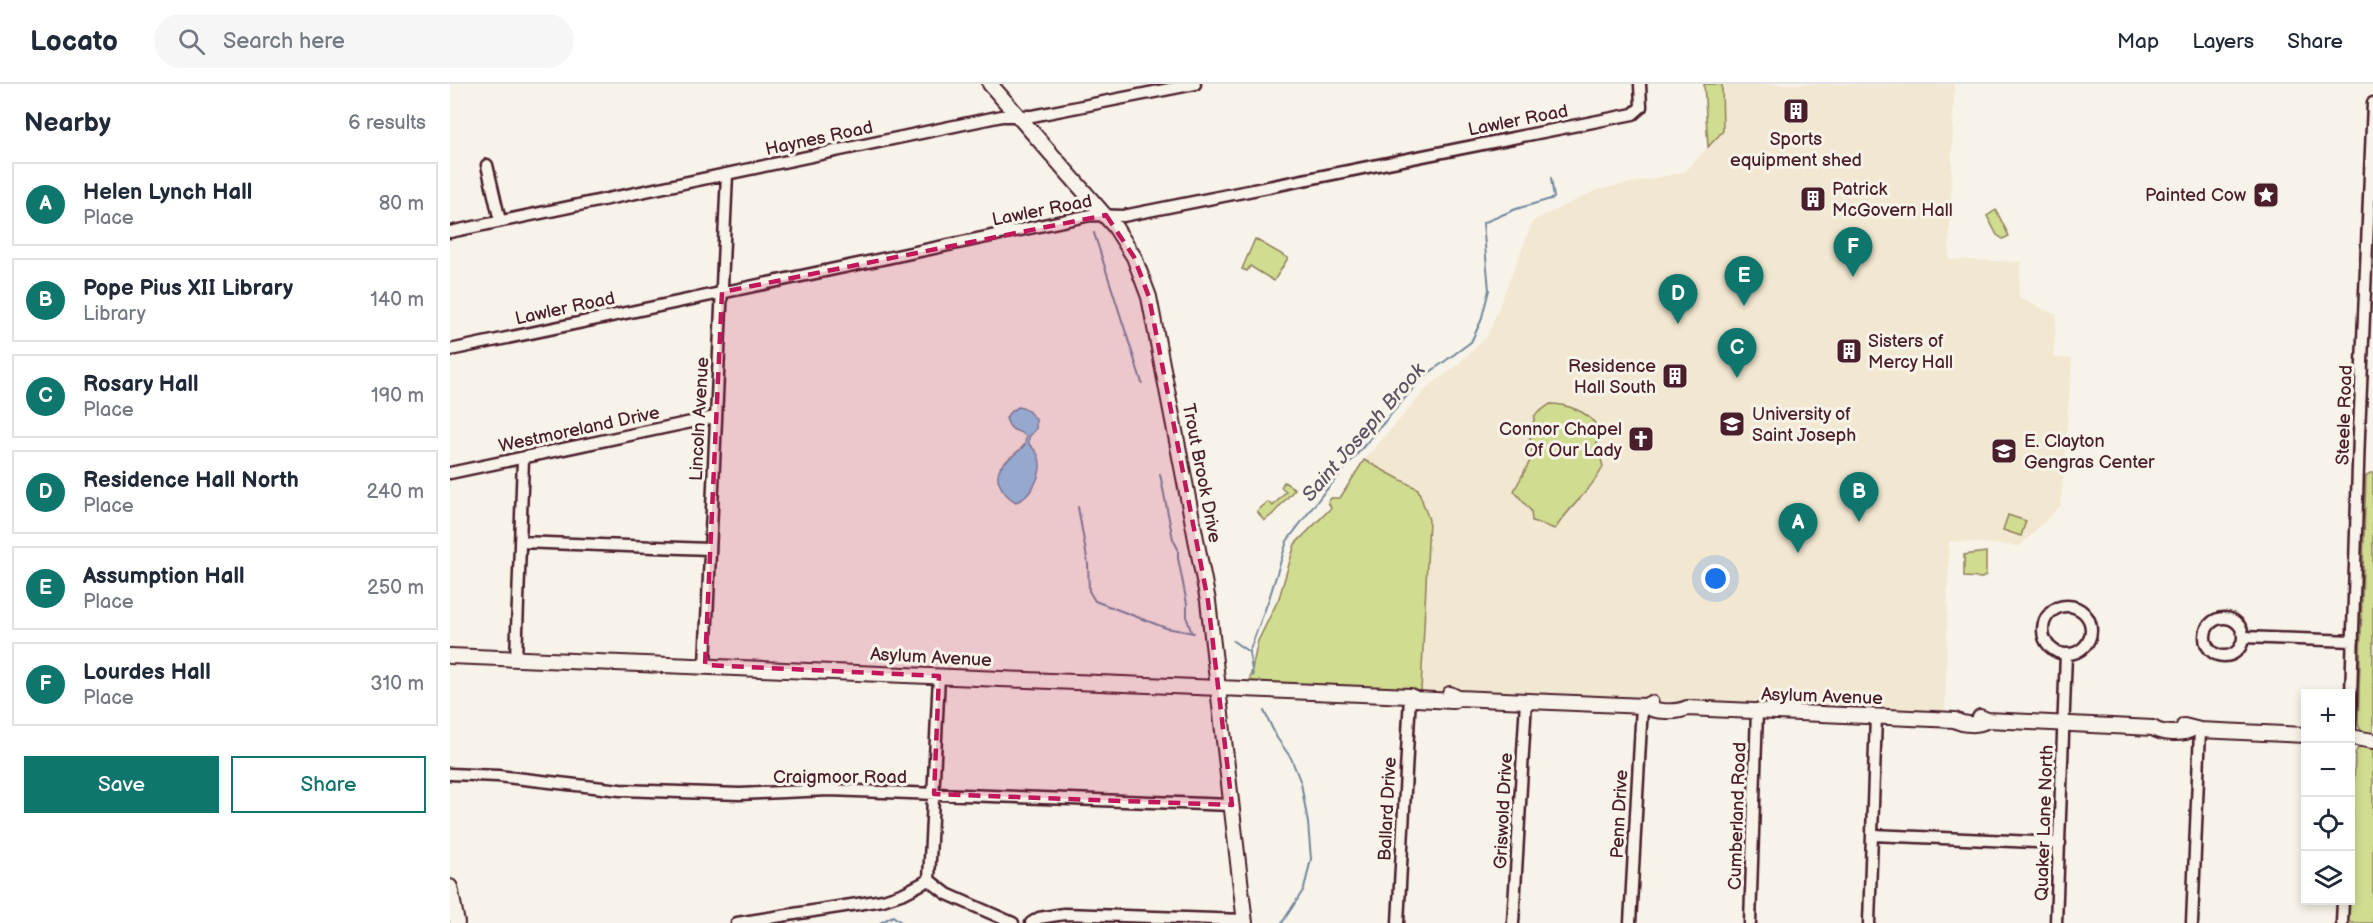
<!DOCTYPE html>
<meta charset="utf-8">
<style>
body{margin:0;font-family:"Balsamiq Sans",sans-serif;background:#f6f6f7;color:#1f2937}
.controls{position:absolute;right:18px;bottom:18px;display:grid;overflow:hidden;border-radius:0px;box-shadow:0 3px 9px #0003}
.controls button{width:54px;height:54px;display:grid;place-items:center;padding:0;border:0;border-bottom:2px solid #e0e1e3;background:#fff;color:#1f2937;font:30px sans-serif}
.you{position:absolute;left:1266px;top:495px;width:21px;height:21px;margin:-15px;border:4px solid #fff;border-radius:50%;background:#1a73e8;box-shadow:0 0 0 9px #1a73e833}
.badge{display:grid;place-items:center;width:39px;height:39px;border-radius:50%;background:#0f766e;color:#fff;font-size:20px;font-weight:700}
.pin{position:absolute;translate:-50% -50px;filter:drop-shadow(0 2px 3px #0008)}
.pin::after{content:'';position:absolute;top:32px;width:21px;height:18px;background:inherit;clip-path:polygon(0 0,100% 0,50% 100%)}
.list{margin:0;padding:0;list-style:none}
h2{display:flex;justify-content:space-between;align-items:center;height:78px;margin:0;padding:0 24px;font-size:26px}
h2 small{font-size:20px;font-weight:400;color:#747a83}
.list li{display:grid;grid-template-columns:39px 1fr auto;gap:18px;align-items:center;box-sizing:border-box;height:84px;margin:0 12px 12px;padding:0 12px;border:2px solid #e0e1e3;border-radius:0px}
.list b{display:block;font-size:22px;white-space:nowrap}
.list p{margin:0;font-size:20px;white-space:nowrap;color:#747a83}
.list em{font-size:20px;font-style:normal;color:#747a83}
.actions{display:flex;gap:12px;padding:18px 24px}
.actions a{flex:1;padding:14px 0;border:2px solid #0f766e;border-radius:0px;text-align:center;font-size:21px;color:#0f766e}
.actions .main{background:#0f766e;color:#fff}
.icon{flex:none;width:33px;height:33px;fill:none;stroke:currentColor;stroke-width:2;stroke-linecap:round;stroke-linejoin:round}
.map{position:relative;flex:none;width:1923px;height:839px;overflow:hidden}
header{display:flex;align-items:center;gap:36px;box-sizing:border-box;height:84px;padding:0 30px;background:#fff;border-bottom:2px solid #e0e1e3}
header strong{font-size:28px}
nav{display:flex;gap:33px;margin-inline-start:auto;font-size:21px}
.search{width:420px;height:54px;background:#f6f6f7;display:flex;align-items:center;gap:15px;box-sizing:border-box;padding:0 21px;border-radius:33px;color:#747a83;font-size:22px}
main{display:flex}
aside{flex:1;background:#fff}
.map>svg:first-child{display:block}
.built{fill:#f2e7d1}
.green{fill:#d0dc8f;stroke:#8d7e5d;stroke-width:1.5}
.water{fill:#89cdea;stroke:#70879e;stroke-width:1.5}
.lines{fill:none;stroke-linecap:round;stroke-linejoin:round}
.stream{stroke:#70879e;stroke-width:2}
.minor-casing{stroke:#4a1f2b;stroke-width:15}
.major-casing{stroke:#4a1f2b;stroke-width:18}
.minor{stroke:#f7f3e8;stroke-width:10}
.major{stroke:#f7f3e8;stroke-width:14}
.marked{fill:#c2185b;fill-opacity:0.2;stroke:#c2185b;stroke-width:4.5;stroke-dasharray:12 8;stroke-linejoin:round}
.labels{text-anchor:middle;stroke-width:6;stroke-linejoin:round;paint-order:stroke}
.street-label{font-size:18px;fill:#4a1f2b;stroke:#f7f3e8}
.poi-label{font-size:18px;fill:#4a1f2b;stroke:#f7f3e8;text-anchor:start}
.water-label{font-size:20px;font-style:italic;fill:#5d5364;stroke:#f7f3e8}
</style>
<header>
<strong>Locato</strong>
<div class="search"><svg class="icon" aria-label="search" viewBox="0 0 24 24"><circle cx="10" cy="10" r="6"/><path d="M15 15l6 6"/></svg>Search here</div>
<nav><a>Map</a><a>Layers</a><a>Share</a></nav>
</header>
<main>
<aside>
<h2>Nearby<small>6 results</small></h2>
<ul class="list">
<li><span class="badge">A</span><div><b>Helen Lynch Hall</b><p>Place</p></div><em>80 m</em></li>
<li><span class="badge">B</span><div><b>Pope Pius XII Library</b><p>Library</p></div><em>140 m</em></li>
<li><span class="badge">C</span><div><b>Rosary Hall</b><p>Place</p></div><em>190 m</em></li>
<li><span class="badge">D</span><div><b>Residence Hall North</b><p>Place</p></div><em>240 m</em></li>
<li><span class="badge">E</span><div><b>Assumption Hall</b><p>Place</p></div><em>250 m</em></li>
<li><span class="badge">F</span><div><b>Lourdes Hall</b><p>Place</p></div><em>310 m</em></li>
</ul>
<div class="actions"><a class="main">Save</a><a>Share</a></div>
</aside>
<div class="map">
<svg width="1923" height="839" viewBox="0 0 1923 839">
<rect width="100%" height="100%" fill="#f7f3e8"/>
<filter id="ink" filterUnits="userSpaceOnUse"><feTurbulence type="fractalNoise" baseFrequency=".0167" numOctaves="2"/><feDisplacementMap in="SourceGraphic" scale="12" xChannelSelector="R" yChannelSelector="G"/><feConvolveMatrix kernelMatrix="1 2 1 2 8 2 1 2 1" color-interpolation-filters="sRGB"/></filter>
<g filter="url(#ink)">
<!-- built -->
<path class="built" d="M1272,0H1504L1499,175L1570,178L1569,214L1607,231L1603,273L1622,275L1611,421L1570,462L1499,457L1495,628L971,607L979,436L968,405L914,376L978,303L1004,284L1037,253L1083,137L1147,106L1235,88L1273,47Z"/>
<!-- green -->
<path class="green" d="M1254,0H1272L1273,47L1258,63Z
M1546,126L1559,152L1553,155L1547,151L1537,132Z
M805,155L838,174L824,197L800,182L797,187L792,185Z
M1100,320C1116,320 1137,327 1146,341C1150,348 1146,353 1147,360C1147,367 1152,376 1153,383C1141,407 1119,423 1105,445L1082,437L1081,427L1064,407L1082,373L1080,354L1085,331Z
M914,376L968,405L979,436L971,607L799,599L808,557L829,514L845,460L881,424L878,418L881,414H890Z
M1920,389H1923V650L1911,647L1908,640L1916,392Z
M834,398L845,405L823,430L814,437L807,427L818,418L823,422L836,407L831,403Z
M1558,431L1576,437L1571,452L1553,446Z
M1536,468V491L1532,494L1514,493V471Z
M1913,662L1923,664V839H1898L1899,817L1900,816L1905,670L1908,664Z"/>
<!-- water -->
<path class="water" d="M568,323L576,325L586,335V345L579,353V360C582,363 586,367 588,371C595,387 582,413 566,418C559,414 553,408 550,401C540,379 567,373 575,360L576,352C568,345 561,350 556,334L559,329Z"/>
<g class="lines">
<!-- stream -->
<path class="stream" d="M644,149L692,299
M710,390L723,455L728,465V474L737,520V535L741,547
M628,423L638,480L639,507L645,517L716,544L744,549
M783,557L799,568
M803,592L799,568L819,515L837,457L872,411L972,294L1021,258L1031,237L1039,206L1033,139L1066,125L1104,114L1101,94
M814,627L827,654L841,674L851,699L858,739L861,775L854,805L832,839
M430,839L443,832L452,839"/>
<!-- minor casing -->
<g class="minor-casing">
<path id="minor" d="M37,81L50,137
M0,148L552,32H582L745,0
M0,266L641,131L673,132L1183,30L1191,23L1190,0
M0,389L265,333
M70,458L259,465
M1593 546a24 24 0 1 1 48 0a24 24 0 1 1-48 0Z
M1755 553a19 19 0 1 1 38 0a19 19 0 1 1-38 0Z
M1793,553L1903,557
M66,575L73,375
M255,581L277,90
M1900,644L1909,350L1923,19
M0,690L48,692L170,706L290,710L379,706L782,721
M1422,751L1610,759
M479,796L489,592
M479,796L497,810L563,839
M287,839L433,816L454,809L479,796
M581,839L589,834L614,830L795,836
M948,839L960,612
M1063,839L1076,617
M1180,839L1192,622
M1300,839L1307,627
M1419,839L1426,632
M1606,839L1616,570
M1742,839L1750,646
M1892,839L1893,816"/>
</g>
<!-- major casing -->
<g class="major-casing">
<path id="major" d="M540,0L665,143L684,173L699,213L758,517L795,839
M0,572L960,612L966,615L1003,617L1008,614
M1000,610L1008,614L1195,622L1201,619
M1195,622C1205,628 1226,629 1237,624L1505,636C1513,641 1529,642 1537,636
M1530,633L1537,636L1703,644C1711,650 1734,651 1742,645
M1734,642L1750,646L1856,651
M1900,653L1923,657
M0,803L7,839"/>
</g>
<!-- minor -->
<use href="#minor" class="minor"/>
<!-- major -->
<use href="#major" class="major"/>
</g>
</g>
<!-- marked area -->
<path class="marked" d="M656,131L684,173L699,213L758,517L782,721L484,710L489,592L255,581L272,208Z"/>
<!-- icons -->
<defs>
<g id="building-square" transform="scale(1.35)"><rect x="-9" y="-9" width="18" height="18" rx="4" fill="#4a1f2b" stroke="#f7f3e8"/><path d="M-4-6H4V6H1V3H-1V6H-4ZM-2.5-4.3h1.7v1.8h-1.7ZM.8-4.3h1.7v1.8H.8ZM-2.5-1h1.7V.8h-1.7ZM.8-1h1.7V.8H.8Z" fill="#fff"/></g>
<g id="sight-square" transform="scale(1.35)"><rect x="-9" y="-9" width="18" height="18" rx="4" fill="#4a1f2b" stroke="#f7f3e8"/><path d="M0-6L1.8-2.2L6-1.7L2.9 1.2L3.7 5.4L0 3.3L-3.7 5.4L-2.9 1.2L-6-1.7L-1.8-2.2Z" fill="#fff"/></g>
<g id="university-square" transform="scale(1.35)"><rect x="-9" y="-9" width="18" height="18" rx="4" fill="#4a1f2b" stroke="#f7f3e8"/><path d="M0-5L7-2L0 1L-7-2ZM-4 1L0 2.5L4 1V4Q0 6-4 4Z" fill="#fff"/></g>
<g id="church-square" transform="scale(1.35)"><rect x="-9" y="-9" width="18" height="18" rx="4" fill="#4a1f2b" stroke="#f7f3e8"/><path d="M-1.2-6h2.4v3.5h3.3v2.4h-3.3V6h-2.4V-.1h-3.3v-2.4h3.3Z" fill="#fff"/></g>
<g id="school-square" transform="scale(1.35)"><rect x="-9" y="-9" width="18" height="18" rx="4" fill="#4a1f2b" stroke="#f7f3e8"/><path d="M0-5L7-2L0 1L-7-2ZM-4 1L0 2.5L4 1V4Q0 6-4 4Z" fill="#fff"/></g>
</defs>
<g fill-rule="evenodd">
<use href="#building-square" x="1346" y="27"/>
<use href="#sight-square" x="1816" y="111"/>
<use href="#building-square" x="1363" y="115"/>
<use href="#building-square" x="1399" y="267"/>
<use href="#building-square" x="1225" y="292"/>
<use href="#university-square" x="1282" y="340"/>
<use href="#church-square" x="1191" y="355"/>
<use href="#school-square" x="1554" y="367"/>
</g>
<g class="labels">
<!-- street labels -->
<g class="street-label">
<text transform="translate(1068 36) rotate(-11)" y="6">Lawler Road</text>
<text transform="translate(369 54) rotate(-12)" y="6">Haynes Road</text>
<text transform="translate(592 126) rotate(-11)" y="6">Lawler Road</text>
<text transform="translate(115 224) rotate(-12)" y="6">Lawler Road</text>
<text transform="translate(1894 331) rotate(-88)" y="6">Steele Road</text>
<text transform="translate(249 335) rotate(-87)" y="6">Lincoln Avenue</text>
<text transform="translate(129 345) rotate(-12)" y="6">Westmoreland Drive</text>
<text transform="translate(752 389) rotate(79)" y="6">Trout Brook Drive</text>
<text transform="translate(481 573) rotate(3)" y="6">Asylum Avenue</text>
<text transform="translate(1372 612) rotate(2)" y="6">Asylum Avenue</text>
<text x="390" y="699">Craigmoor Road</text>
<text transform="translate(937 725) rotate(-87)" y="6">Ballard Drive</text>
<text transform="translate(1053 727) rotate(-87)" y="6">Griswold Drive</text>
<text transform="translate(1169 730) rotate(-87)" y="6">Penn Drive</text>
<text transform="translate(1287 732) rotate(-88)" y="6">Cumberland Road</text>
<text transform="translate(1594 739) rotate(-88)" y="6">Quaker Lane North</text>
</g>
<!-- poi labels -->
<g class="poi-label">
<text x="1346" y="61" text-anchor="middle">Sports<tspan x="1346" dy="21">equipment shed</tspan></text>
<text x="1382" y="111">Patrick<tspan x="1382" dy="21">McGovern Hall</tspan></text>
<text x="1796" y="117" text-anchor="end">Painted Cow</text>
<text x="1418" y="263">Sisters of<tspan x="1418" dy="21">Mercy Hall</tspan></text>
<text x="1206" y="288" text-anchor="end">Residence<tspan x="1206" dy="21">Hall South</tspan></text>
<text x="1302" y="336">University of<tspan x="1302" dy="21">Saint Joseph</tspan></text>
<text x="1172" y="351" text-anchor="end">Connor Chapel<tspan x="1172" dy="21">Of Our Lady</tspan></text>
<text x="1574" y="363">E. Clayton<tspan x="1574" dy="21">Gengras Center</tspan></text>
</g>
<!-- water labels -->
<g class="water-label">
<text transform="translate(913 348) rotate(-49)" y="7">Saint Joseph Brook</text>
</g>
</g>
</svg>
<div class="controls">
<button>+</button>
<button>−</button>
<button><svg class="icon" aria-label="locate" viewBox="0 0 24 24"><circle cx="12" cy="12" r="6"/><path d="M12 2v4M12 18v4M2 12h4M18 12h4"/></svg></button>
<button><svg class="icon" aria-label="layers" viewBox="0 0 24 24"><path d="M12 4l9 5-9 5-9-5zM3 14l9 5 9-5"/></svg></button>
</div>
<div class="you"></div>
<div class="pin badge" style="left:1348px;top:469px">A</div>
<div class="pin badge" style="left:1409px;top:438px">B</div>
<div class="pin badge" style="left:1287px;top:294px">C</div>
<div class="pin badge" style="left:1228px;top:240px">D</div>
<div class="pin badge" style="left:1294px;top:222px">E</div>
<div class="pin badge" style="left:1403px;top:193px">F</div>
</div>
</main>
